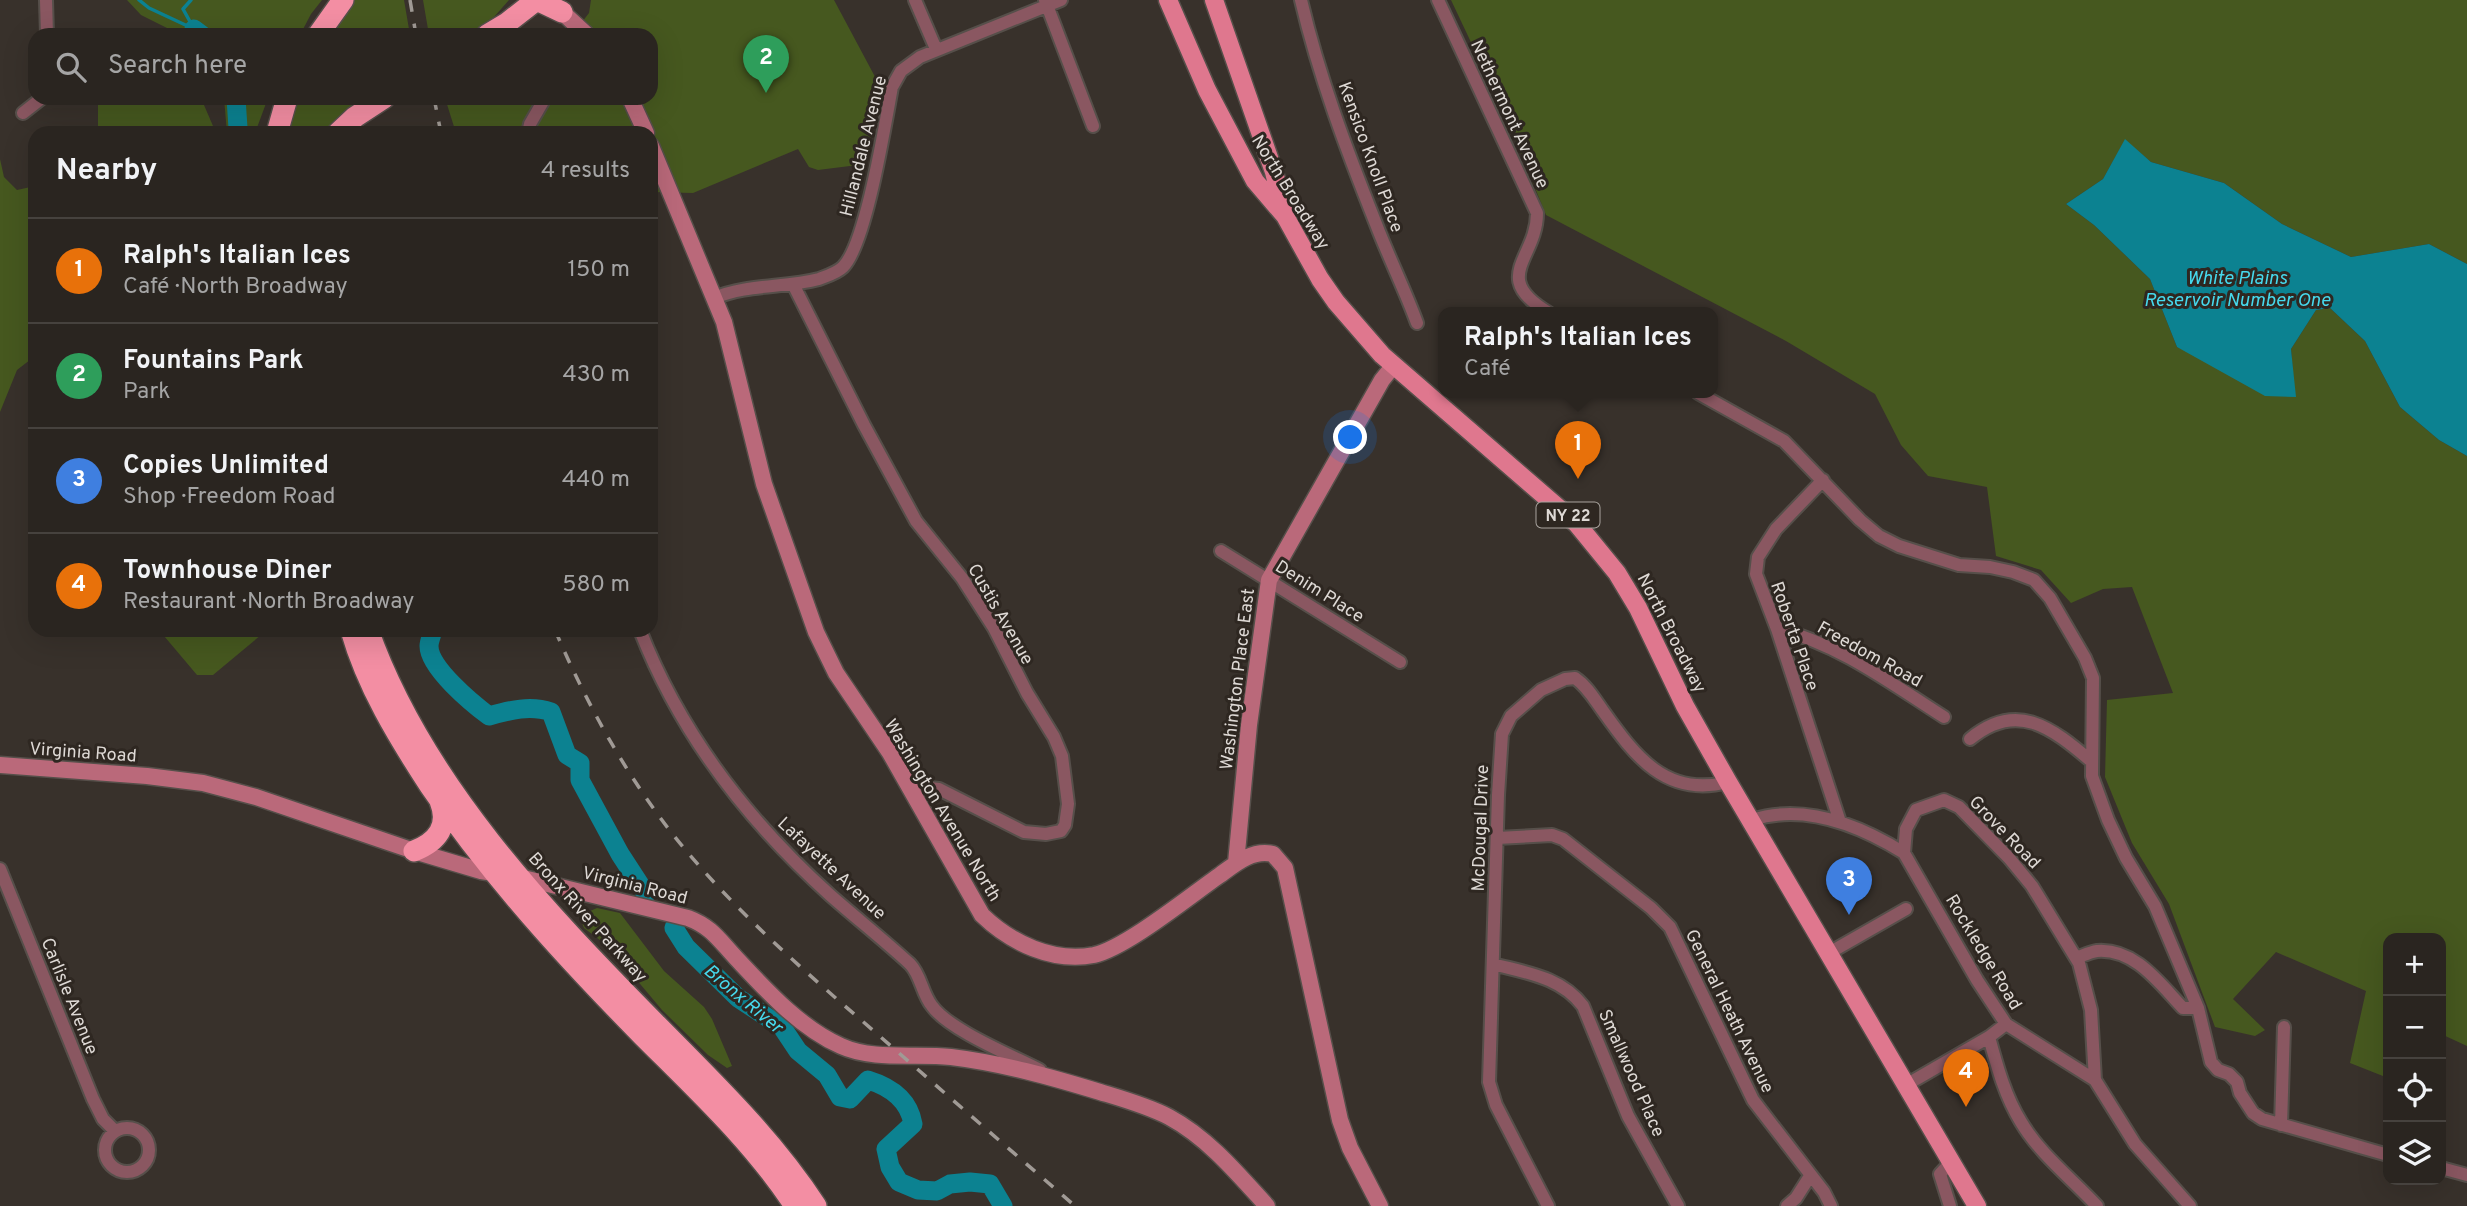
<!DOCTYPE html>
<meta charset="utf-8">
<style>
body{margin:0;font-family:Overpass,sans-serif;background:#322d29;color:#f1f3f6}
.controls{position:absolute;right:21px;bottom:21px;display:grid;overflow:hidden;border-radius:14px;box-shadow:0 7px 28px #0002}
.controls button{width:63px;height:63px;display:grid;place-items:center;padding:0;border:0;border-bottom:2px solid #46423e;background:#2a2520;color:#f1f3f6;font:35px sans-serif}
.you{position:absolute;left:1351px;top:438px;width:24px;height:24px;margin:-18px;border:5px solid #fff;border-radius:50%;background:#1a73e8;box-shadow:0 0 0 10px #1a73e833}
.badge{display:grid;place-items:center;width:46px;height:46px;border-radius:50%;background:#fd86e3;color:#fff;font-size:23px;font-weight:700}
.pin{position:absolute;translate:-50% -58px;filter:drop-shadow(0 2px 4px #0008)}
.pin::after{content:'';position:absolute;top:37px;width:24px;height:21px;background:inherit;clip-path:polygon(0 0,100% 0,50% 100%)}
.popup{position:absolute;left:1438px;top:307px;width:280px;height:91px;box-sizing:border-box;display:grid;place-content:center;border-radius:14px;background:#2a2520;filter:drop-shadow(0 2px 5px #0005);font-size:23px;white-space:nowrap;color:#a5a5a5}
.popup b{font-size:26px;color:#f1f3f6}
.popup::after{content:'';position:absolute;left:50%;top:100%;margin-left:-14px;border:14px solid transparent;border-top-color:#2a2520}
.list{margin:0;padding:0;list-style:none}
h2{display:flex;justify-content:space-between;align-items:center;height:91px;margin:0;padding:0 28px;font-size:30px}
h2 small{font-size:23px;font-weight:400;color:#a5a5a5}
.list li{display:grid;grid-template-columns:46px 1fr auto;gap:21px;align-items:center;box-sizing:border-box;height:105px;padding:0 28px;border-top:2px solid #46423e}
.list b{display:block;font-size:26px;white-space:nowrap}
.list p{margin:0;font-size:23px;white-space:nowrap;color:#a5a5a5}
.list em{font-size:23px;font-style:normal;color:#a5a5a5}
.icon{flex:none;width:38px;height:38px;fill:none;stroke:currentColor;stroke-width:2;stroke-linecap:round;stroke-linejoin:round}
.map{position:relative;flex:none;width:2467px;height:1206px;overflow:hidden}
.search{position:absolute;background:#2a2520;box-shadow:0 7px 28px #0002;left:28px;top:28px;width:630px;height:77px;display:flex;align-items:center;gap:18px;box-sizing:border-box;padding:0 24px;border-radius:21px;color:#a5a5a5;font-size:26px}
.panel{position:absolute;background:#2a2520;box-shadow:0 7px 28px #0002;left:28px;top:126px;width:630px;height:511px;border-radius:21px}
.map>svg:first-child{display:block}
.green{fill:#46581f}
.water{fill:#0c8291}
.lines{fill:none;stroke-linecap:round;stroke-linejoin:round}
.stream{stroke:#0c8291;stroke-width:3.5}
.river{stroke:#0c8291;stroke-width:19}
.street-casing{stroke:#564f4a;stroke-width:16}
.secondary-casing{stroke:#564f4a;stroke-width:19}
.primary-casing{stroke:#564f4a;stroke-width:21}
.highway-casing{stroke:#564f4a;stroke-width:24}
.street{stroke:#8a5761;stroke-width:12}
.secondary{stroke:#ba697a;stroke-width:16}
.primary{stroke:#df778e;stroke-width:18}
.highway{stroke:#f38ea3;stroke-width:21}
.rail{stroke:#a09a95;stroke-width:3.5;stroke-dasharray:12 12;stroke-linecap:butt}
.labels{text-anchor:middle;stroke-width:6;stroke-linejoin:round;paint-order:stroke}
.shield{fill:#2e2721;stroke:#a9a49f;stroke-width:2}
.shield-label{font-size:16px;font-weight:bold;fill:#ded9d5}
.street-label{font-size:18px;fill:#ded9d5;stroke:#2e2721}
.water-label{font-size:19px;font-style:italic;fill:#46d9ed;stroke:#2e2721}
</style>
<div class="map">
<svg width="2467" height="1206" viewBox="0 0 2467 1206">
<rect width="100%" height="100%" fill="#38312b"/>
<!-- green -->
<path class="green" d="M127,0H322L311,14L300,35H181L141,15Z
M354,0H404L410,35H328Z
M423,0H509L494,17L467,35H429Z
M591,0H834L881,88L866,164L818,170L809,167L798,149L693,193L651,192V133H456L445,98H651V35H572L589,13Z
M1451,0H2467V264L2429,244L2351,257L2282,224L2224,183L2151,162L2125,140L2103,179L2066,204L2094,225L2150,279L2177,347L2295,397L2291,349L2316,310L2330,308L2365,341L2400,407L2439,440L2467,456V1046L2441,1034V938H2388V1078L2350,1063L2366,991L2276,952L2233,999L2265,1030L2255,1036L2215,1027L2169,904L2132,843L2105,777L2107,700L2173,693L2132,587L2103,589L2071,603L2041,570L1996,556L1987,487L1928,476L1901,445L1875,394L1786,341L1546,215L1504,112Z
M98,98H201L216,133H98Z
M224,98H268L255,133H227Z
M296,98H361L328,133H285Z
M0,159L4,177L17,190L35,186V356L17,370L0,412Z
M159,630H267L213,675H197Z
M597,908L620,913L664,971L704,1007L712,1019L732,1066L727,1068L708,1055L662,1010L609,947L584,928L579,916Z"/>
<!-- water -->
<path class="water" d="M2125,139L2151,162L2224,183L2282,224L2351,257L2429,244L2467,264V456L2439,440L2400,407L2365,341L2330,308L2316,310L2291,349L2296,397L2265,396L2177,347L2150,279L2094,225L2066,204L2103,179Z"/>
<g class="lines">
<!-- stream -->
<path class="stream" d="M139,0L149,8L194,29
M191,0L183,9L193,27"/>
<!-- river -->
<path class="river" d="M194,29L202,35
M236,133L238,128L236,98
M433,630C432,635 429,641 429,646C429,668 473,704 489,716C510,710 531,705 551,712L567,755L580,763V780L620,854L646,894
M674,928L686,947L738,998L782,1027L798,1051L827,1075L840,1097L850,1099L868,1080C891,1087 909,1100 913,1124L886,1149L890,1167L899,1182L918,1190L937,1191L950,1184L970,1182L990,1184L1003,1206"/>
<!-- street casing -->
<g class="street-casing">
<path id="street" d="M46,0L47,35
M915,0L936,49
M1045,0L1093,126
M1301,0C1319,77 1347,151 1376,224C1389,258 1405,290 1417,323
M1438,0L1537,213C1537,259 1489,277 1549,313
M23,113L42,98
M528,133L530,124L545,98
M793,284L864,425L916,521L962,578L994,628L1027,693L1054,737L1062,756L1068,804L1065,825L1061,831L1046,834L1024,832L939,789L910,786
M714,298C747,284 784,288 819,279C827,276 837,273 843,267C866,244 885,124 892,87L901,71L920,57L1061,0
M1698,393L1784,441L1860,520L1879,536L1899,546L1959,565L1990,567L2013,572L2034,580L2050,598L2085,658L2093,678L2092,776L2108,820L2126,858L2155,906L2198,1008L2211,1062L2218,1070L2229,1074L2237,1082L2240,1093L2253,1113L2262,1119L2388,1155
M1823,480L1776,529L1758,557L1756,574L1777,629L1840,822
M1221,551L1400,662
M1777,629C1838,643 1892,684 1944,717
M640,630C680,733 748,821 830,895C856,918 884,940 910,964C921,975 922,994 932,1006C949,1030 1013,1056 1040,1070
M1970,739C2017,700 2052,728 2091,761
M1752,820C1804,803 1859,825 1904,853L1977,980L2006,1024L2095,1080L2135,1144L2190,1206
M1497,838L1552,835L1563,839L1651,908L1670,927L1753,1100L1824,1192L1831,1206
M1904,853L1906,829L1916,810L1944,800L1959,807L2009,858L2032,886L2079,963L2091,1010L2095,1080
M0,869L93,1099L103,1119L115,1131
M1829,953L1906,909
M2076,958C2082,956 2090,952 2097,951C2135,948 2160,984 2183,1008H2198
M1493,964C1527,973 1561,977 1583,1006L1628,1116L1678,1206
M1989,1037C1997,1066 2005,1096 2021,1122C2040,1154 2072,1179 2097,1206
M1906,1085L1989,1037L2006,1024
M2281,1125L2284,1027
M105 1150a22 22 0 1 1 44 0a22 22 0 1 1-44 0Z
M2441,1168L2467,1175
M1548,1206L1496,1105L1489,1082L1498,795L1502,734L1511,716L1541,690L1565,679L1575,678C1587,686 1595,700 1603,711C1635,756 1666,798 1728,782
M1787,1206L1796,1198L1810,1176
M1950,1206L1940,1174L1951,1162"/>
</g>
<!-- secondary casing -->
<g class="secondary-casing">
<path id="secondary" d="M562,12L587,35
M630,98L646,133
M651,146L724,322L764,484L816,632L836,673L890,753L982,915C1011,943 1053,963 1094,955C1126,948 1191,895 1220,875C1236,863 1253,849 1273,854L1285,868L1340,1120L1350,1148L1380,1206
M0,765L147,776L203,783L256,797L414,851L481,871L519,877L688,918C712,927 719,940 736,958C766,990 800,1028 841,1046C874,1061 915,1053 951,1057C1001,1063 1051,1077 1100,1092C1123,1099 1148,1106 1169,1117C1208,1138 1238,1174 1267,1206
M1236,863L1249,725L1269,580L1382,380L1394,365"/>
</g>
<!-- primary casing -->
<g class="primary-casing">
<path id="primary" d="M1168,0L1207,90L1255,181L1285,216L1320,279L1336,302L1382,355L1577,524L1617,573L1638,608L1685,706L1728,782L1977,1206
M1214,0L1274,172L1284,212"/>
</g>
<!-- highway casing -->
<g class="highway-casing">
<path id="highway" d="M318,35L343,0
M487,35L507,23L534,2H541L562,12
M277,133L287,98
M338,133L355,117L384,98
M351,630C367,686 398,737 430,786C492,877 566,958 643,1036C697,1090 753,1142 795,1206
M368,630C422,783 543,909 655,1023C712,1081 771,1137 816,1206
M414,851C437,842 450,826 440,801"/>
</g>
<!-- street -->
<use href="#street" class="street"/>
<!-- secondary -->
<use href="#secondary" class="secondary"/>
<!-- primary -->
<use href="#primary" class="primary"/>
<!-- highway -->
<use href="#highway" class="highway"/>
<!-- rail -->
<path class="rail" d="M410,0L416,35
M434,98L441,133
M555,630C586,702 623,770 671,832C730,907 803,970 875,1032C941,1090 1008,1148 1075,1206"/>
</g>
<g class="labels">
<!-- shield labels -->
<rect class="shield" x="1536.5" y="502.5" width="63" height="25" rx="5"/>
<g class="shield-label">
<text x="1568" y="521">NY 22</text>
</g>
<!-- street labels -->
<g class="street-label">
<text transform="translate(1510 114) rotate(65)" y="6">Nethermont Avenue</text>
<text transform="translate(863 146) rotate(-76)" y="6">Hillandale Avenue</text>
<text transform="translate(1371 157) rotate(70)" y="6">Kensico Knoll Place</text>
<text transform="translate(1291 192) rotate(58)" y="6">North Broadway</text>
<text transform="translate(1320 591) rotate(32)" y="6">Denim Place</text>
<text transform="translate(1001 614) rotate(60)" y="6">Custis Avenue</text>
<text transform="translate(1672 633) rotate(63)" y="6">North Broadway</text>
<text transform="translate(1795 636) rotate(71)" y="6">Roberta Place</text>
<text transform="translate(1870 654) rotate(29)" y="6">Freedom Road</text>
<text transform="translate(1237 679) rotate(-83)" y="6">Washington Place East</text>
<text transform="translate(83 752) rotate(4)" y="6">Virginia Road</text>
<text transform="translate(943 810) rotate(59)" y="6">Washington Avenue North</text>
<text transform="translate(1480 828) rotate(-88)" y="6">McDougal Drive</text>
<text transform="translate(2005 832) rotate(46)" y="6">Grove Road</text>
<text transform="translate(832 868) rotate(43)" y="6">Lafayette Avenue</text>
<text transform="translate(635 885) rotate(14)" y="6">Virginia Road</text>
<text transform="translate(588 917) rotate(48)" y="6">Bronx River Parkway</text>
<text transform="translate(1984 952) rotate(59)" y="6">Rockledge Road</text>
<text transform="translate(70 996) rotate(68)" y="6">Carlisle Avenue</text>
<text transform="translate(1730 1011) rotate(64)" y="6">General Heath Avenue</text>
<text transform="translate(1632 1073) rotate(66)" y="6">Smallwood Place</text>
</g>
<!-- water labels -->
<g class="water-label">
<text x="2237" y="284">White Plains<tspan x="2237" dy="22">Reservoir Number One</tspan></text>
<text transform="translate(744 998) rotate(40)" y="7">Bronx River</text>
</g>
</g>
</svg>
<div class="controls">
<button>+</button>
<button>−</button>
<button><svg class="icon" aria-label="locate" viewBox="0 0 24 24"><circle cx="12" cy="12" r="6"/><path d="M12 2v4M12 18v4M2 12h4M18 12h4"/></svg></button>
<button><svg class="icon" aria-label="layers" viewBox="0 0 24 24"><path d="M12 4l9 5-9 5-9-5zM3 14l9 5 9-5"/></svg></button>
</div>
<div class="you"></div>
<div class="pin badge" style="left:1578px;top:479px;background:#e8710a">1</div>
<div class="popup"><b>Ralph's Italian Ices</b>Café</div>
<div class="pin badge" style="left:766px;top:93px;background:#2e9e5b">2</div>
<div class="pin badge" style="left:1849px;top:915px;background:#3f7fe0">3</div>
<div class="pin badge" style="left:1966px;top:1107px;background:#e8710a">4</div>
<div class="search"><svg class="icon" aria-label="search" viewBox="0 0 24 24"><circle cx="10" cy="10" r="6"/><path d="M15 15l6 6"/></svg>Search here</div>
<section class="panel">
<h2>Nearby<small>4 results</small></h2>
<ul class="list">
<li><span class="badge" style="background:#e8710a">1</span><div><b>Ralph's Italian Ices</b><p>Café · North Broadway</p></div><em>150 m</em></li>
<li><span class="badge" style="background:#2e9e5b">2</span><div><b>Fountains Park</b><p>Park</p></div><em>430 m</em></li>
<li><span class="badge" style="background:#3f7fe0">3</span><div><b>Copies Unlimited</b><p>Shop · Freedom Road</p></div><em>440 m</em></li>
<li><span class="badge" style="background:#e8710a">4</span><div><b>Townhouse Diner</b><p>Restaurant · North Broadway</p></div><em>580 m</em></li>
</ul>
</section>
</div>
